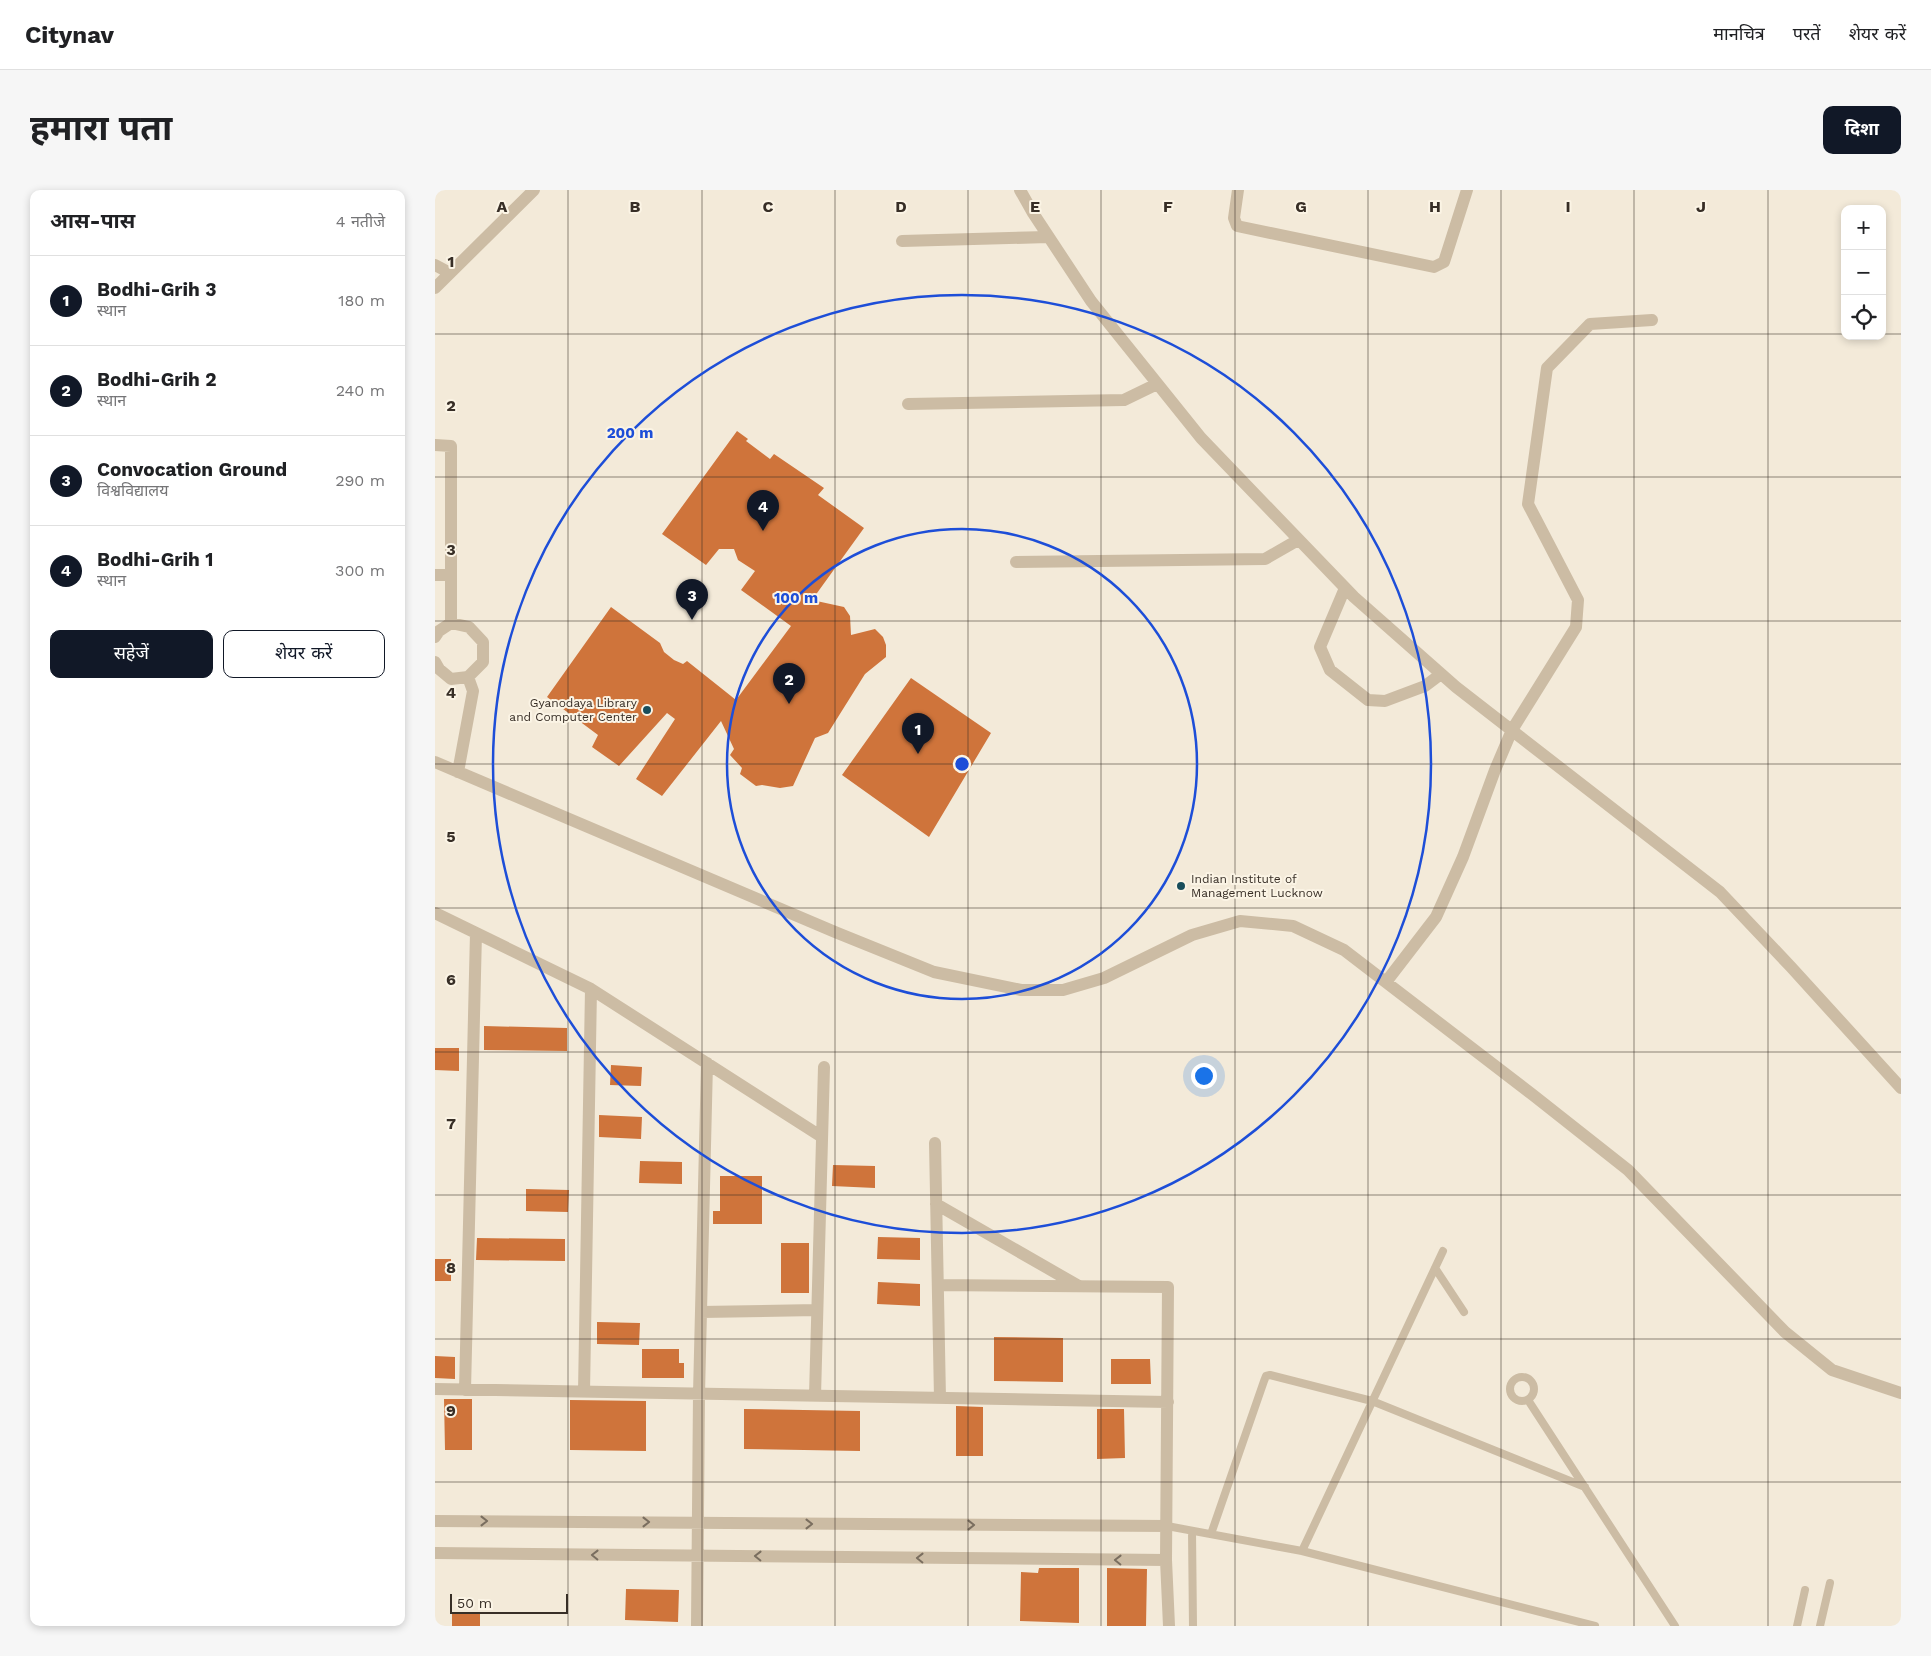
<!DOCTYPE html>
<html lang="hi">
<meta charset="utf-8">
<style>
body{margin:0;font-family:"Work Sans","Noto Sans Devanagari",sans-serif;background:#f6f6f6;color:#202124}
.controls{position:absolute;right:15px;top:15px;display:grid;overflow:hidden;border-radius:10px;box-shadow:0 2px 8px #0003}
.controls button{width:45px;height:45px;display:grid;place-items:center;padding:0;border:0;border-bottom:1px solid #e0e0e0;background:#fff;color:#202124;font:25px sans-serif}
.scale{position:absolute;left:15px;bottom:12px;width:118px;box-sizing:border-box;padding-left:5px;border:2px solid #372e26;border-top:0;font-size:14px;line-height:18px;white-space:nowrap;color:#372e26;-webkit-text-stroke:4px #fbf4e5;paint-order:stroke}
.you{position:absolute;left:768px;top:885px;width:18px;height:18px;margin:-12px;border:4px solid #fff;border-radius:50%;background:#1a73e8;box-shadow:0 0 0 8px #1a73e833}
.badge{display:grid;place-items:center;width:32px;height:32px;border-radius:50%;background:#111827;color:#fff;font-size:16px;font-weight:700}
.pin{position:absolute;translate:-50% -41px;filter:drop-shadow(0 1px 2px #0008)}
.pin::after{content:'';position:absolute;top:26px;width:18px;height:15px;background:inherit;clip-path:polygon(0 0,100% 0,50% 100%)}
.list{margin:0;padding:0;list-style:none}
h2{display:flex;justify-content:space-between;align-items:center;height:65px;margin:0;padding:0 20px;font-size:21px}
h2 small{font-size:16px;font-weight:400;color:#757577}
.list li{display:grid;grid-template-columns:32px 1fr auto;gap:15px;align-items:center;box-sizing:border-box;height:90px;padding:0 20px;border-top:1px solid #e0e0e0}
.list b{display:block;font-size:19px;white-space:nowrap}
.list p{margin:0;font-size:16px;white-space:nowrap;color:#757577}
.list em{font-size:16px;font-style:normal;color:#757577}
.actions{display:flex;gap:10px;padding:15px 20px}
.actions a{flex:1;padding:11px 0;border:1px solid #111827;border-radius:10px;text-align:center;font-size:18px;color:#111827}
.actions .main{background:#111827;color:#fff}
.icon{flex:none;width:28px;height:28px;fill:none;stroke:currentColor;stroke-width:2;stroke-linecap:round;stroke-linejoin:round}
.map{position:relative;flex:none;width:1466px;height:1436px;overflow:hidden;border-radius:10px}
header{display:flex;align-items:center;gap:30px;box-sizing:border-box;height:70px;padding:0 25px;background:#fff;border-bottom:1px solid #e0e0e0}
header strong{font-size:24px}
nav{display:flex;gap:28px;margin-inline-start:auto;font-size:18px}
.intro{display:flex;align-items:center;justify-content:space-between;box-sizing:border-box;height:120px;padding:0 30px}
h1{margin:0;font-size:35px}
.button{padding:12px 22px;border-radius:10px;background:#111827;color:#fff;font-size:18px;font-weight:700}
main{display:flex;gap:30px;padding:0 30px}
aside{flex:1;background:#fff;border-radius:10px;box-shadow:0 2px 8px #0003}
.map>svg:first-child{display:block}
.building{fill:#cf743b}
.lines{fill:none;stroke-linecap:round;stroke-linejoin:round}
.lane{stroke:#ccbca4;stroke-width:8}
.street{stroke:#ccbca4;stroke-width:12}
.oneway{stroke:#7a6e5f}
.grid{fill:none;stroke:#372e26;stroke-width:1;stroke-opacity:0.55}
.ring{fill:none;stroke:#1d4ed8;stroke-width:2.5}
.poi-dot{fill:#184d5b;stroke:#fbf4e5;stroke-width:2}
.labels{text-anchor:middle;stroke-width:4;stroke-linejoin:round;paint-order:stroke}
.poi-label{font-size:12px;fill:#372e26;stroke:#fbf4e5;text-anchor:end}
.grid-label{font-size:16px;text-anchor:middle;font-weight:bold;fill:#372e26;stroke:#fbf4e5;stroke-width:4;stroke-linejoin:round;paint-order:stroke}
.centre{fill:#1d4ed8;stroke:#fbf4e5;stroke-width:2.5}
.ring-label{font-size:15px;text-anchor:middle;font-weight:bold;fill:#1d4ed8;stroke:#fbf4e5;stroke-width:4;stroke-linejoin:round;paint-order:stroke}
</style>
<header>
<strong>Citynav</strong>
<nav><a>मानचित्र</a><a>परतें</a><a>शेयर करें</a></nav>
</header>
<div class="intro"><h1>हमारा पता</h1><a class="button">दिशा</a></div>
<main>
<aside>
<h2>आस-पास<small>4 नतीजे</small></h2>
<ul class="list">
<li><span class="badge">1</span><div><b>Bodhi-Grih 3</b><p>स्थान</p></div><em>180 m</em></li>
<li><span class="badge">2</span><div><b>Bodhi-Grih 2</b><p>स्थान</p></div><em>240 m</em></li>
<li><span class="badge">3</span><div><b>Convocation Ground</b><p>विश्वविद्यालय</p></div><em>290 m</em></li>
<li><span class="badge">4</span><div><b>Bodhi-Grih 1</b><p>स्थान</p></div><em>300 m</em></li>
</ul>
<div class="actions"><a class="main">सहेजें</a><a>शेयर करें</a></div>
</aside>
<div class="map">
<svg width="1466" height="1436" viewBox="0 0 1466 1436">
<rect width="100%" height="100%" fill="#f3ead9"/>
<!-- building -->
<path class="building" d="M302,241L313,249L311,251L335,269L339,264L389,298L383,305L429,338L377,410L409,417L415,426L416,445L440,439L448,447L451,455V467L430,484L393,543L380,548L358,596L345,598L327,595L321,596L305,584L307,578L295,565L299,559L286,531L227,606L201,589L240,529L232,523L184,576L157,557L163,545L112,507L176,417L225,453L229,462L239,470L248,474L252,471L301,510L356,436L306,400L320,381L303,370L299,359H284L271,375L227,344Z
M476,488L556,543L494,647L407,585Z
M49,836L132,838V861L49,860Z
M0,858H24V881L0,880Z
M176,875L207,877L206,896L175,895Z
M164,925L207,927L206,949L164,947Z
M205,971L247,972V994L204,993Z
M398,975L440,976V998L397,996Z
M285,986H327V1034H278V1021H285Z
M91,999L134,1000L133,1022L91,1021Z
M443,1047L485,1048V1070L442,1069Z
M42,1048L130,1049V1071L41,1070Z
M346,1053H374V1103H346Z
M0,1069H16V1091H0Z
M443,1092L485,1094V1116L442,1114Z
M162,1132L205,1133L204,1155L162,1154Z
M559,1147L628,1148V1192L559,1191Z
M207,1159H244V1173H249V1188H207Z
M0,1166L20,1167V1189L0,1188Z
M676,1169H715L716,1194H676Z
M9,1209H37V1260H10Z
M135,1210L211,1211V1261L135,1260Z
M521,1216L548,1217V1266H521Z
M309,1219L425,1221V1261L309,1259Z
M662,1219H689L690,1268L662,1269Z
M604,1378H644V1433L585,1431L586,1382L603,1383Z
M672,1378L712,1379L711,1436H672Z
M191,1399L244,1400L243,1432L190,1430Z
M17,1424H45V1436H17Z"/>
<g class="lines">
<!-- lane -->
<path class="lane" d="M1000,1078L1029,1122
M1075 1199a12 12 0 1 1 24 0a12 12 0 1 1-24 0Z
M1093,1210L1240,1436
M732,1336L867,1361L1160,1436
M757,1341L758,1436
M776,1344L829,1191L831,1186L835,1185L937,1211L1150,1297
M867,1361L1008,1061
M1362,1436L1370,1400
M1385,1436L1395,1393"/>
<!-- street -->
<path class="street" d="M585,0L598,23L656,111L766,248L919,407L1021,497L1285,702L1356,777L1466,898
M803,0L799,28L802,36L999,77L1009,72L1032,0
M467,51L613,47
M0,75L15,83
M0,98L99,0
M473,214L689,210L722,194
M0,255L16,256V385H0
M581,372L830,369L863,350
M910,398L885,457L895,480L933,510L950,511L990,496L1006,484
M16,433V385
M0,447L4,441L16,433L34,437L48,452V472L33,487L16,489L4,479L0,472
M0,572L400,742L499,782L586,800H628L669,788L757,745L805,731L858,736L909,760L1098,905L1193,980L1350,1142L1397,1180L1466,1203
M23,582L38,501L33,487
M0,723L156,799L387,947
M951,792L1001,727L1028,667L1060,580L1077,540L1141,437L1143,410L1093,314L1112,178L1155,134L1217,130
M500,953L505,1208
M501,1014L642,1095
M503,1095L733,1097L731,1370L734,1436
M266,1122L382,1120
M0,1199L733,1212
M30,1200L41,743
M149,1202L156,799
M380,1206L389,877
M0,1331L732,1336
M0,1363L731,1370
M262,1436L264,1204L272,873"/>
</g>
<!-- one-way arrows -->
<defs><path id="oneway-chevron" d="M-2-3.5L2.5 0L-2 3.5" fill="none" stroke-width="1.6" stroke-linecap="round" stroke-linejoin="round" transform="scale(1.25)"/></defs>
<g class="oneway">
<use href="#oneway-chevron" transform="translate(49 1331)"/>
<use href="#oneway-chevron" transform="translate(211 1332)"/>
<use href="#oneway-chevron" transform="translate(374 1334)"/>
<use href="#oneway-chevron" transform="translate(536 1335)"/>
<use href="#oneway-chevron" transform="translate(160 1365) rotate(-179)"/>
<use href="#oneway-chevron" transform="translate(323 1366) rotate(-179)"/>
<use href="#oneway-chevron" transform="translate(485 1368) rotate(-179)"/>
<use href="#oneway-chevron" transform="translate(683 1370) rotate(-179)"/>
</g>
<!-- grid -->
<path class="grid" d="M133,0V1436M267,0V1436M400,0V1436M533,0V1436M666,0V1436M800,0V1436M933,0V1436M1066,0V1436M1199,0V1436M1333,0V1436M0,144H1410M1447,144H1466M0,287H1466M0,431H1466M0,574H1466M0,718H1466M0,862H1466M0,1005H1466M0,1149H1466M0,1292H1466"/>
<!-- distance rings -->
<g class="ring">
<circle cx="527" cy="574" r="235"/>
<circle cx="527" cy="574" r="469"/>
</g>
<!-- markers -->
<g class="poi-dot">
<circle cx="212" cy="520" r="5"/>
<circle cx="746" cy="696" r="5"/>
</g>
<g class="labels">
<!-- poi labels -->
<g class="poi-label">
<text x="202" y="517">Gyanodaya Library<tspan x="202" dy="14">and Computer Center</tspan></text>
<text x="756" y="693" text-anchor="start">Indian Institute of<tspan x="756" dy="14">Management Lucknow</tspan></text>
</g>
</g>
<g class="grid-label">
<text x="67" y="22">A</text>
<text x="200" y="22">B</text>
<text x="333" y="22">C</text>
<text x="466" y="22">D</text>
<text x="600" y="22">E</text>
<text x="733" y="22">F</text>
<text x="866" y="22">G</text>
<text x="1000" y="22">H</text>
<text x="1133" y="22">I</text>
<text x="1266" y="22">J</text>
<text x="16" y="77">1</text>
<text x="16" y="221">2</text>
<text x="16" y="365">3</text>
<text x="16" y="508">4</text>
<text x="16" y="652">5</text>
<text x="16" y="795">6</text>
<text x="16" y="939">7</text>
<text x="16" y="1083">8</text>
<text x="16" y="1226">9</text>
</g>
<circle cx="527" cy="574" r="8" class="centre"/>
<g class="ring-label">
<text x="195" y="248">200 m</text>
<text x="361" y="413">100 m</text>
</g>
</svg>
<div class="controls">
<button>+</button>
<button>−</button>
<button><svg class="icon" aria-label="locate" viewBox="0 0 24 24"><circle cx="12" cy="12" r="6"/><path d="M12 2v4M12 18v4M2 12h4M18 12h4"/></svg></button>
</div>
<div class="scale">50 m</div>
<div class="you"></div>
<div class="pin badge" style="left:483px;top:564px">1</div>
<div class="pin badge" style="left:354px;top:514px">2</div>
<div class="pin badge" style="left:257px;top:430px">3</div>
<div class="pin badge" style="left:328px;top:341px">4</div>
</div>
</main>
